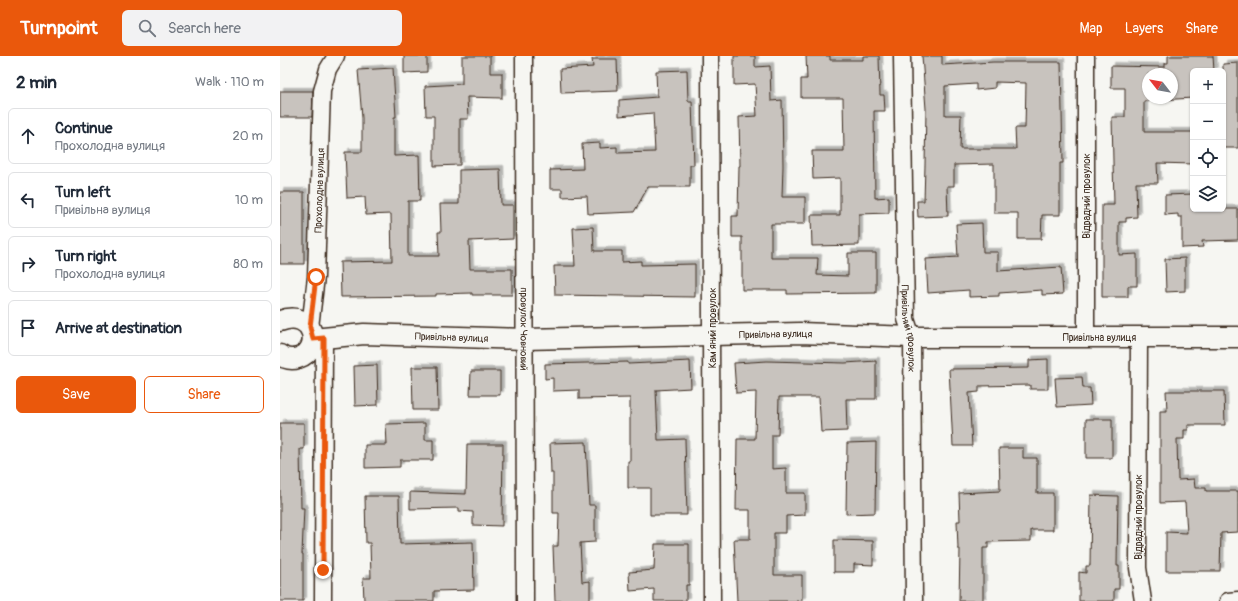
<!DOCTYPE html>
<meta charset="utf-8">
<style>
body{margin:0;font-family:Pangolin,sans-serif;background:#f2f2f3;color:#1f2937}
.controls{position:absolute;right:12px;top:12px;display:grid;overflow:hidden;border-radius:6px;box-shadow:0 1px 3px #0004}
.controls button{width:36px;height:36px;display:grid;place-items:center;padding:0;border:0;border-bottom:1px solid #e0e1e3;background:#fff;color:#1f2937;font:20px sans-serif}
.compass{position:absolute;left:862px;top:12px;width:36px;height:36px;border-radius:50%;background:#fff;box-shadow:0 1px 3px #0004;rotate:301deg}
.stop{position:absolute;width:12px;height:12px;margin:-9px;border:3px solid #ea580c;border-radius:50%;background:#fff}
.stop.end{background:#ea580c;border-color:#fff;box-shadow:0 1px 4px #0008}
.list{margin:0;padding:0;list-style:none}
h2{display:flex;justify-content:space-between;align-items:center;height:52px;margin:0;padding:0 16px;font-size:17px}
h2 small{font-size:13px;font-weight:400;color:#747a83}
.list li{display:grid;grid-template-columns:26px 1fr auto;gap:12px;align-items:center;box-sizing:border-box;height:56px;margin:0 8px 8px;padding:0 8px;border:1px solid #e0e1e3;border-radius:6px}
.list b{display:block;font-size:15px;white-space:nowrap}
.list p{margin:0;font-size:13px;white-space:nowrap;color:#747a83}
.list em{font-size:13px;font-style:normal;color:#747a83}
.actions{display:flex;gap:8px;padding:12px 16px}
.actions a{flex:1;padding:9px 0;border:1px solid #ea580c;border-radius:6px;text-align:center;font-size:14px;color:#ea580c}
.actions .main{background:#ea580c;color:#fff}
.icon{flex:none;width:22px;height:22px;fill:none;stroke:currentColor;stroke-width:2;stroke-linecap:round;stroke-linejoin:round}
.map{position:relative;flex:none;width:958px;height:545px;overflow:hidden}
header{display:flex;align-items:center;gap:24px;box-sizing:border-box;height:56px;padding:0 20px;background:#ea580c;color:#fff}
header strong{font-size:19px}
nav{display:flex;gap:22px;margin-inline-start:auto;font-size:14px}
.search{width:280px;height:36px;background:#f2f2f3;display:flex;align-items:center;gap:10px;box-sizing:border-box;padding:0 14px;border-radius:6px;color:#747a83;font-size:15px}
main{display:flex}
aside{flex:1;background:#fff}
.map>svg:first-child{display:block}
.building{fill:#c8c3be;stroke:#3b2a1e;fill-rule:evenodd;filter:url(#shadow)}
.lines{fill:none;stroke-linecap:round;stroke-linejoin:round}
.minor-casing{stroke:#3b2a1e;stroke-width:19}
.tertiary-casing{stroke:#3b2a1e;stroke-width:23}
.minor{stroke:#f6f6f2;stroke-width:16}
.tertiary{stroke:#f6f6f2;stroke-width:20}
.route{stroke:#ea580c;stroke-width:5}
.labels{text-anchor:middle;stroke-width:3;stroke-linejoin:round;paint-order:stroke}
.street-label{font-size:10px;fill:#3b2a1e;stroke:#f6f6f2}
</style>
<header>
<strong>Turnpoint</strong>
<div class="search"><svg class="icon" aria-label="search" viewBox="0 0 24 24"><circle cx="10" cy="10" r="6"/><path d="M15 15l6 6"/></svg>Search here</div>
<nav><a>Map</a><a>Layers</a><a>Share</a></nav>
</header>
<main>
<aside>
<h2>2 min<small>Walk · 110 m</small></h2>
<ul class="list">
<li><svg class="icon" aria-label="ahead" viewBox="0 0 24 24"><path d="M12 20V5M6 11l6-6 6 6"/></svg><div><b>Continue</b><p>Прохолодна вулиця</p></div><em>20 m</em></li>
<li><svg class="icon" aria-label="left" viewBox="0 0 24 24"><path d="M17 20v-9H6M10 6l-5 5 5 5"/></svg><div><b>Turn left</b><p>Привільна вулиця</p></div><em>10 m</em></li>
<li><svg class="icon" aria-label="right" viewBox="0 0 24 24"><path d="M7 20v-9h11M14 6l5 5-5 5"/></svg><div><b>Turn right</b><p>Прохолодна вулиця</p></div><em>80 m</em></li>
<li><svg class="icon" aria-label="arrive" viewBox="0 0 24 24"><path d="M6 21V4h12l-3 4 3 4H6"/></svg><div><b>Arrive at destination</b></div></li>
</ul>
<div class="actions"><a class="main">Save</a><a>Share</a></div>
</aside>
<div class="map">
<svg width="958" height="545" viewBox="0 0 958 545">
<defs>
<filter id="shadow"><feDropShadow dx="3.5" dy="-3.5" stdDeviation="0" flood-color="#0004"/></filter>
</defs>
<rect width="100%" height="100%" fill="#f6f6f2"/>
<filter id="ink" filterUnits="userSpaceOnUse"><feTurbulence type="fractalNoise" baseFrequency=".025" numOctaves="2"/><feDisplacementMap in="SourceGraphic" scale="8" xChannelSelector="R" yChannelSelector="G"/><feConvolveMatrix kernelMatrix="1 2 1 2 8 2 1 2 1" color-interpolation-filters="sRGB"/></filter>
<g filter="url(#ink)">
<!-- building -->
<path class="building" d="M124,0H147V16L124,17Z
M182,0H210V17H222V42L187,41L188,63H180V109L154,110V60H146L145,30L182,28Z
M454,0H475V11L490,10L491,45L502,44L503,110L502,141H525V168H491V202H538L537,219L568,220V197H596V237L507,238V234H462V181H452V160H458L459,110H460L459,61L477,60L475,28L454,29Z
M526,0H550V4H583V0H599L600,39H604L605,55H594L595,142L609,141V157L579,158V189L532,190L531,159H560V122L533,123L532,95H564L563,42H521V23H527Z
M642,0H662V9L713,6H781L783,107H780V159H762L761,183H738V157H714V108L674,109V130H667L668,160L638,161L637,145H644L645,109L646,53ZM715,26L746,27L745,72H735L736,93H680L681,59H665V30L696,28V34L715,32Z
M888,0H933L934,15H913V42L864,45V76H913V108L877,107L878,127H856L857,161L846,162V166H839V199L857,198V230H848V241H822V149H834L832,61H845V32H831V10L885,11V7H888ZM868,18H892V42H868Z
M312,3H337L338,35L281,37L280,13L313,11Z
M958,7V92H943V8Z
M113,12L116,61H114V100L139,99L140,145H128V200H159L158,176H161L160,148H179V114L220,113L221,149H233V183L189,185L190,213H232V239H192V237L156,238V240L61,241L60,206L112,205L111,158L86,159L85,141L67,142L65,96H82V62L78,14Z
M407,14L408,45H412L414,109H410V131H368L354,156L308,158L307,140L282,141V133H270V114L303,113L302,88L320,87V92L337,91V97L375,96L373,57L339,60V44L377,41L376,15Z
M0,35H33L32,61H0Z
M0,136H24V208H0Z
M913,138V153H958V184L922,185L923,191L902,192V161H898V158L885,159V139Z
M702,167L703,196H718V215L781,211L783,238L762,239V234L719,237V240L689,241V234L648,237L646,203L678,201L676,168Z
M313,171L314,195H342V206L361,205V209L415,208V241L275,239L274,210H295L293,172Z
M905,202V235L886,236L885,203Z
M768,303V333H750V329L699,330V336L689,337L692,390H673L669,313L749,312V304Z
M410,305L411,332L376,334L378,384L405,383L407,459H370V432H348V405H350V342L299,343V334L273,335V322L265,323V308L348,306V308Z
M487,305L565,307L596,305V343H566L567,375L541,376L539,341H499L498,379H492V413L506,412V437H525V459L506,460V477H494V519H522V545H457L454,483H470V454H456L457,383H475L476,336L456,337L454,307Z
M97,309L98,349L75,350L74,310Z
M132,311H157L158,354H133Z
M191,315H220V339H190Z
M802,321L803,332H810L811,349L777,351L775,322Z
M886,335H944L945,369H908V374H904V383H897L898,424L914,423L915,432H926V435H958V476L941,477L940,515H886V476L907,477L905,446L880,447V355H887Z
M806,363H832V402H806Z
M0,367H24V393H20L21,452H24L22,498H23V545H0Z
M145,367V384H153V404H120V411L85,412V389H107L106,368Z
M306,386L309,449H315V486L300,487L302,526L310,525V545H275L273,490H278L279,457H273V417H271L270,387Z
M596,386L595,457L566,458L567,387Z
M187,388H223L222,470L193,469V456L179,455V452L130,453V436L186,438Z
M719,392H743V402H757V437H773V474H751V485L708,486V492H703V545H679L680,493H678L677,465H680L679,437L720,435Z
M811,439L838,440L837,510H839V533H834V545H799V516L806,517V510H810Z
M85,440H119L120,488L193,486L194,534L154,535V545H84L83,522H91L90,487H86Z
M554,484L593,485V509L574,508V516H554Z
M375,488H409V529H406V545H374V533L350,535L349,516L374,514Z"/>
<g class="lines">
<!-- minor casing -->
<g class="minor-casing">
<g id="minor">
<path id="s1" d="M244,0L245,545"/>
<path d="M430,0L432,545"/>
<path id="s2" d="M622,0L626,263L632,281L634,545"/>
<path d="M806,0V280"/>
<path id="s3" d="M30,271L36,221L42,35L48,13L56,0"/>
<path d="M859,281L858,512L863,545"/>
<path d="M43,545L44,282"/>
<path d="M948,545L958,544"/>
</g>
</g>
<!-- tertiary casing -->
<g class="tertiary-casing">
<g id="tertiary">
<path d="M0,265C34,252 44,294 18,302C12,304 5,303 0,299"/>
<path id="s4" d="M33,283L84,278L244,283L520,277L632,281H958"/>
</g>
</g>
<!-- minor -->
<use href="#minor" class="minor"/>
<!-- tertiary -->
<use href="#tertiary" class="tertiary"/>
</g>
</g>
<g class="lines" filter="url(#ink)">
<!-- route -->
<path class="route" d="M36,221L30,271L33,283L44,282L43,514"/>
</g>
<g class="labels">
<!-- street labels -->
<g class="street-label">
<text dy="4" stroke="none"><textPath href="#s3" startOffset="137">Прохолодна вулиця</textPath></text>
<text transform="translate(806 140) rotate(-90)" y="4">Відрадний провулок</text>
<text transform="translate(432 272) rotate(-90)" y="4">Камʼяний провулок</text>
<text dy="4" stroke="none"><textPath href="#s2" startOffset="273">Привільний провулок</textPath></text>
<text dy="4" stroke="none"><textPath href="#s1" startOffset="273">провулок Човновий</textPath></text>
<text dy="4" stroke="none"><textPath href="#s4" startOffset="463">Привільна вулиця</textPath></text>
<text dy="4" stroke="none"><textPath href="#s4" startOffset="139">Привільна вулиця</textPath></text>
<text dy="4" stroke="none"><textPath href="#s4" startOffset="787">Привільна вулиця</textPath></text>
<text transform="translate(858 461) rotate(-90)" y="4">Відрадний провулок</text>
</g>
</g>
</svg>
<div class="controls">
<button>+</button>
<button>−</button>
<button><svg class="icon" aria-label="locate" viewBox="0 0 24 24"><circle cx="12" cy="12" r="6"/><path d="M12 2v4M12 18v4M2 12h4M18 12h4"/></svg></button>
<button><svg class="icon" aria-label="layers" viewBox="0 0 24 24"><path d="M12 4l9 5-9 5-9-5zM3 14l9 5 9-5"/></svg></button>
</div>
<svg class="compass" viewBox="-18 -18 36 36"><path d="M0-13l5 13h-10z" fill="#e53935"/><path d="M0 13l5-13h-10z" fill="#747a83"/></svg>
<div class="stop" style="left:36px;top:221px"></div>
<div class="stop end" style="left:43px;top:514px"></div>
</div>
</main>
